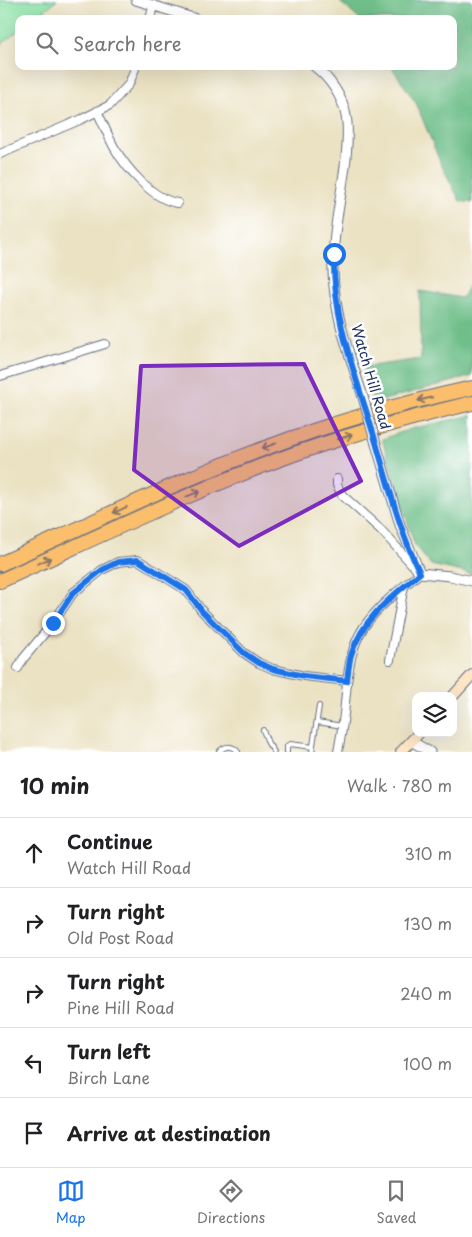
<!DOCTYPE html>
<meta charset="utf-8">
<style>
body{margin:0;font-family:"Playpen Sans",sans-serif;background:#f6f6f6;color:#202124}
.controls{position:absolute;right:15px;bottom:15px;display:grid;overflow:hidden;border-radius:10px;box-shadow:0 5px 20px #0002}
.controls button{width:45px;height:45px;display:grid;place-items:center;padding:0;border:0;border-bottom:1px solid #e0e0e0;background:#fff;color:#202124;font:25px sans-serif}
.stop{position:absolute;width:15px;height:15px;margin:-11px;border:4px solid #1a73e8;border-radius:50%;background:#fff}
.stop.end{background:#1a73e8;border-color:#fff;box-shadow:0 1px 5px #0008}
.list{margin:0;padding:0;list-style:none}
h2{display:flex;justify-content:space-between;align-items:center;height:65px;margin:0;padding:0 20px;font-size:21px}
h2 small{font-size:16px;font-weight:400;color:#757577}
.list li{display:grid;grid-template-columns:32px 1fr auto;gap:15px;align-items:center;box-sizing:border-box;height:70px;padding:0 20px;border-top:1px solid #e0e0e0}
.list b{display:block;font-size:19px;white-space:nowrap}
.list p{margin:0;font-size:16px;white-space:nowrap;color:#757577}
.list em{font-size:16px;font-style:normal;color:#757577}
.icon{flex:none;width:28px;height:28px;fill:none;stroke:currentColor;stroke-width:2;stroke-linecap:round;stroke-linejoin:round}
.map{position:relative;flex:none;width:472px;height:752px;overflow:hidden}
.search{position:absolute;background:#fff;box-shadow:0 5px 20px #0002;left:15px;right:15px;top:15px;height:55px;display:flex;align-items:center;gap:12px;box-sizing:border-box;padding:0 18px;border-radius:10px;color:#757577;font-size:19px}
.sheet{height:415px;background:#fff}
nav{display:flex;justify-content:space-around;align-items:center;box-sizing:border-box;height:70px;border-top:1px solid #e0e0e0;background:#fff;font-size:14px;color:#757577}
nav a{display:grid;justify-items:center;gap:2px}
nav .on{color:#1a73e8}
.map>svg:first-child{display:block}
.green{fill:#8ae1a4;stroke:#528881}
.forest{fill:#6fbf8a;stroke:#457774}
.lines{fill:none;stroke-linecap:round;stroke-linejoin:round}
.service-casing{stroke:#646e81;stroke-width:6}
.minor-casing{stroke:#646e81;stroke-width:10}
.tertiary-casing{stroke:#646e81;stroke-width:11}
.secondary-casing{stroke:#646e81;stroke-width:12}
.motorway-casing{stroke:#646e81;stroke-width:16}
.service{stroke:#fff;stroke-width:4}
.minor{stroke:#fff;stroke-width:8}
.tertiary{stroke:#fff;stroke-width:9}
.secondary{stroke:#fde5c5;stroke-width:10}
.motorway{stroke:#fabe6d;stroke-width:14}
.tertiary-bridge-casing{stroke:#646e81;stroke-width:11;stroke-linecap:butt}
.tertiary-bridge{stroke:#fff;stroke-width:9}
.oneway{stroke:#8a7666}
.route{stroke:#1a73e8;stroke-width:6}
.marked{fill:#7b2cbf;fill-opacity:0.2;stroke:#7b2cbf;stroke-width:4;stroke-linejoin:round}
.labels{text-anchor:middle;stroke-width:5;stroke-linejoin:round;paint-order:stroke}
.street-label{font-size:14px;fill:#1b2f5e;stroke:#fff}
</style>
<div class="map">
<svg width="472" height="752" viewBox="0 0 472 752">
<rect width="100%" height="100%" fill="#fff"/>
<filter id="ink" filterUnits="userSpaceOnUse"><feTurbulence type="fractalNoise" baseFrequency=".02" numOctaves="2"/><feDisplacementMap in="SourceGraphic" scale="10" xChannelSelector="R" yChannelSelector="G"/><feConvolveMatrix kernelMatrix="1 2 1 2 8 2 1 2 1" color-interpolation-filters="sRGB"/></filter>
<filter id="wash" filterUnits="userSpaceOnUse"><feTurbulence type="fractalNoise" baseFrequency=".0096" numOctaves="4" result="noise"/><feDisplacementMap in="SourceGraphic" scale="20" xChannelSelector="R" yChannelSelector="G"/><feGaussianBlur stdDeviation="1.12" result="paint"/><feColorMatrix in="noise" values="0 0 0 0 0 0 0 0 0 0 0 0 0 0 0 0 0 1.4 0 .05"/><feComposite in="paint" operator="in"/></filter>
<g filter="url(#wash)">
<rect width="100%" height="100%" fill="#ebe2c3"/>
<!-- green -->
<path class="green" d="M0,0H57L33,19H19V30L0,45Z"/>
<!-- forest -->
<path class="forest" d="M338,0H472V203L460,201L441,164L416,103L391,66H453V19H359Z
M472,279V376L373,403L364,367L421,359L420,291L462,298Z
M472,415V574L431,565L415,546L382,439L411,429Z"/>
</g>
<g filter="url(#ink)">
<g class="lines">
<!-- service casing -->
<g class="service-casing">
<path id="service" d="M317,722L343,726
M263,730L268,743L274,752
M219,752C225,745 233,745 238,752
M287,752V746L290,744L313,747
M312,752L319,706"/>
</g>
<!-- minor casing -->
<g class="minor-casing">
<path id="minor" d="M150,19L153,7
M97,111C103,123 108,136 114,147C126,168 153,200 178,203
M0,154L82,119L110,105L129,84L136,66
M0,376L105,344
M337,479V485L342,495L381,530L420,573C402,588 383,602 369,620C349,644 348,674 345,703C344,719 341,736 338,752
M390,660L404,586
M18,668L23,659L53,623L73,593L102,570L118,562L138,560L186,590L202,611L244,653L259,663L273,669L304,676L347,681"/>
</g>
<!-- tertiary casing -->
<g class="tertiary-casing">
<path id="tertiary" d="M136,0L196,19
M314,66C329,77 343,97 346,116C349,130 347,144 346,158C342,195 332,233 333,271C334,315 350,356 363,397
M376,444L400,525L420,573L450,576L472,581
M411,741L430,752"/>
</g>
<!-- secondary casing -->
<g class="secondary-casing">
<path id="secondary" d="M453,696L472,675
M401,752L419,733"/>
</g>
<!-- motorway casing -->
<g class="motorway-casing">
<path id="motorway" d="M0,564C89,524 177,481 268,447C334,422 403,403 472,388
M0,581C91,540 181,496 275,461C339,437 405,419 472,403"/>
</g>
<!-- service -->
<use href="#service" class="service"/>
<!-- minor -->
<use href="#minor" class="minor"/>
<!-- tertiary -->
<use href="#tertiary" class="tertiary"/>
<!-- secondary -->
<use href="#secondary" class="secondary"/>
<!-- motorway -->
<use href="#motorway" class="motorway"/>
<!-- tertiary-bridge casing -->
<g class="tertiary-bridge-casing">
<path id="tertiary-bridge" d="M363,397L376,444"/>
</g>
<!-- tertiary-bridge -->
<use href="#tertiary-bridge" class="tertiary-bridge"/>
</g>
<!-- one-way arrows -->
<defs><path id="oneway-shaft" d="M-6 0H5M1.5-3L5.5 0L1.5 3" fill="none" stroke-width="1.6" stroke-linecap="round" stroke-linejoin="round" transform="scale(1.25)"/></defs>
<g class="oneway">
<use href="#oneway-shaft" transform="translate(425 399) rotate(166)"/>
<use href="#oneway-shaft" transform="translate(345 437) rotate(-18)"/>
<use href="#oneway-shaft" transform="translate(269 446) rotate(160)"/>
<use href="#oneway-shaft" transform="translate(193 494) rotate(-23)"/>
<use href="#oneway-shaft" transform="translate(120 510) rotate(156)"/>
<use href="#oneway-shaft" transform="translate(44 561) rotate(-24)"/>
</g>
</g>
<g class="lines" filter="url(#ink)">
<!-- route -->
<path class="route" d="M53,623L73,593L102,570L118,562L138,560L186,590L202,611L244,653L259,663L273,669L304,676L347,681C348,673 349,663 351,655C363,618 391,597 420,573C399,530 388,482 374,436C356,376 332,317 334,254"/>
</g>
<!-- marked area -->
<path class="marked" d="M304,364L361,481L239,546L134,470L141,366Z"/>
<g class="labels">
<!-- street labels -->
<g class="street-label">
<text transform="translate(371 377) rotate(74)" y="5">Watch Hill Road</text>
</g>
</g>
</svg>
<div class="controls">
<button><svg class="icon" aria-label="layers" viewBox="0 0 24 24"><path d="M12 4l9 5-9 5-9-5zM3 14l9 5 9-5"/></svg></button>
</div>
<div class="stop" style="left:334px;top:254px"></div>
<div class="stop end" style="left:53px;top:623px"></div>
<div class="search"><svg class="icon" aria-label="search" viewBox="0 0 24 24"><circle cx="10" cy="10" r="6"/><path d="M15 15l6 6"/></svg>Search here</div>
</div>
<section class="sheet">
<h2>10 min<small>Walk · 780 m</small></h2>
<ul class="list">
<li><svg class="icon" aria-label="ahead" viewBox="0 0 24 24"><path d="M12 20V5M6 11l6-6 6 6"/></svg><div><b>Continue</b><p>Watch Hill Road</p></div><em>310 m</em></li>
<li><svg class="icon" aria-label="right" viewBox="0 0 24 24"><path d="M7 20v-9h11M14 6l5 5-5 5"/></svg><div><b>Turn right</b><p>Old Post Road</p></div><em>130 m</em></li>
<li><svg class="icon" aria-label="right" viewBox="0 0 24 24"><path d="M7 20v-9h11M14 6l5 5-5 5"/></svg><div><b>Turn right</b><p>Pine Hill Road</p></div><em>240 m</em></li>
<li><svg class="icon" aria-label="left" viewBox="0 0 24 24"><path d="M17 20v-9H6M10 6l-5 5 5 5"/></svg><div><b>Turn left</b><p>Birch Lane</p></div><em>100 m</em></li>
<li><svg class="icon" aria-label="arrive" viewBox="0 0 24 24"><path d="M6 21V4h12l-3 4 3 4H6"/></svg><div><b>Arrive at destination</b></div></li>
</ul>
</section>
<nav>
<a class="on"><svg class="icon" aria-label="map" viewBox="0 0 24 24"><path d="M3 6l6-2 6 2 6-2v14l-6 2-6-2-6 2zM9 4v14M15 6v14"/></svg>Map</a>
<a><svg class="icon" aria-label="directions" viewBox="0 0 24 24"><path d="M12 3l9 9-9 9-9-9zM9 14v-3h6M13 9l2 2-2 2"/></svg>Directions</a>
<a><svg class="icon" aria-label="saved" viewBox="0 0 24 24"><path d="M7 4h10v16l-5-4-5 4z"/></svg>Saved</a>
</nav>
